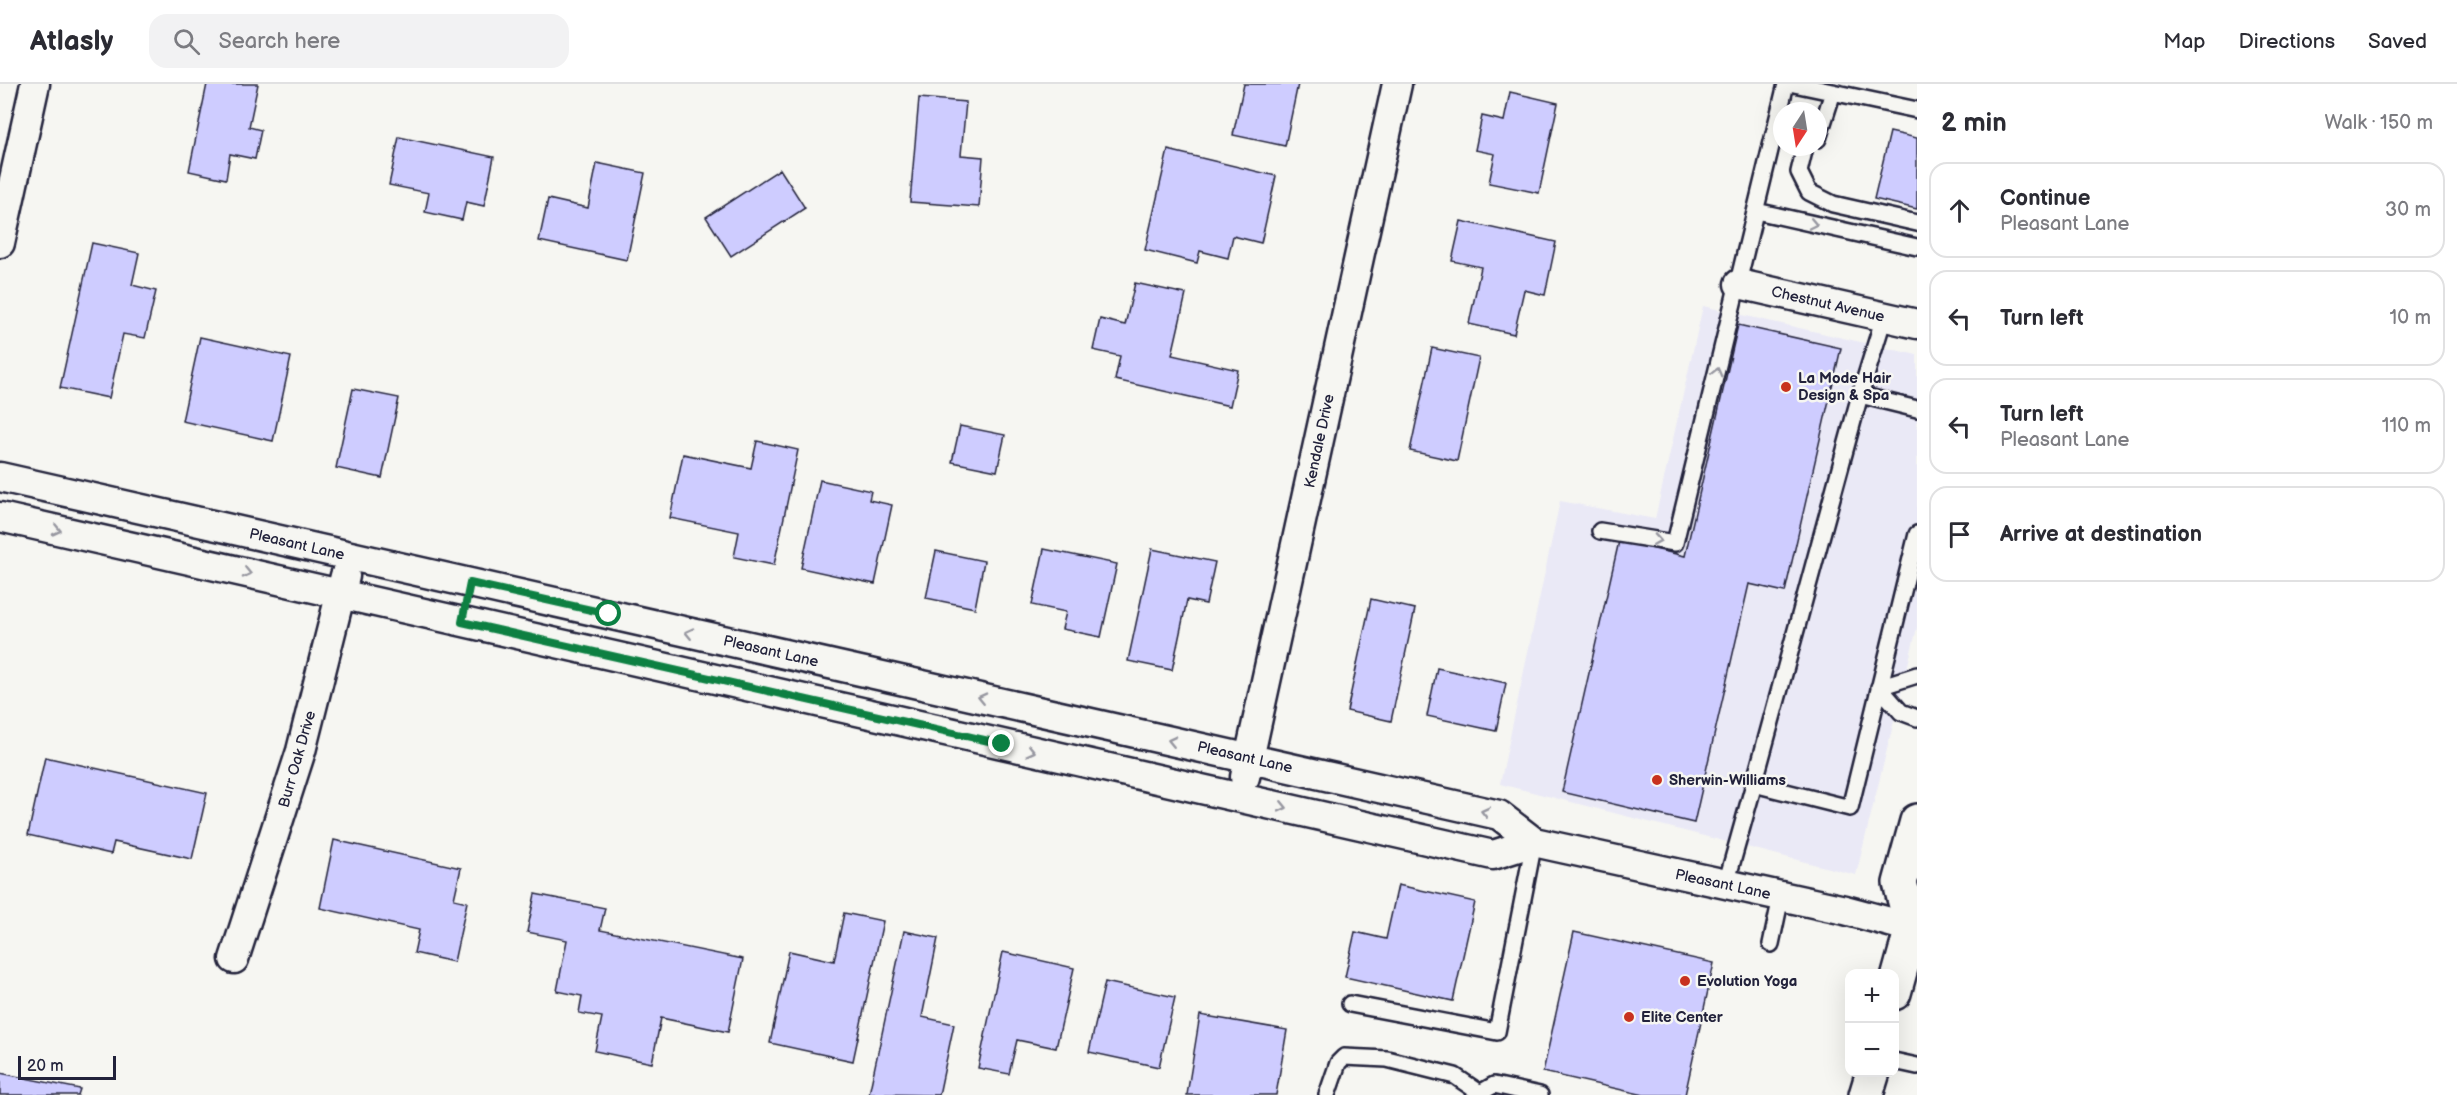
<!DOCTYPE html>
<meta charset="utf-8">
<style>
body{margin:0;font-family:"Balsamiq Sans",sans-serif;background:#f2f2f3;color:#2b2b33}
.controls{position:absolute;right:18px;bottom:18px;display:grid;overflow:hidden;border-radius:12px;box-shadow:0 6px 24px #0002}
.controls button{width:54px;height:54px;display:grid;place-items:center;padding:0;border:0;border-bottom:2px solid #e1e1e2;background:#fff;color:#2b2b33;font:30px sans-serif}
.compass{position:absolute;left:1773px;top:18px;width:54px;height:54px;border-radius:50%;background:#fff;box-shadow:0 6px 24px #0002;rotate:192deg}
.scale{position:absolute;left:18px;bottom:15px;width:98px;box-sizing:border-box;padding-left:6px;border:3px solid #22223b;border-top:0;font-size:16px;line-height:21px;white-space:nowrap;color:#22223b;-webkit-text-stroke:4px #f6f6f2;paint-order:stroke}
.stop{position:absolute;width:18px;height:18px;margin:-14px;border:4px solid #0b8043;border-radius:50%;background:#fff}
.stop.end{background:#0b8043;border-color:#fff;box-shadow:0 2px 6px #0008}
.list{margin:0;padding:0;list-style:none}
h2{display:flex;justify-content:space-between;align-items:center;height:78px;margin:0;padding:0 24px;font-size:26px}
h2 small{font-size:20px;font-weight:400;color:#7c7c81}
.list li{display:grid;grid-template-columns:39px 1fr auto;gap:18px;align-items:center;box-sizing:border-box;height:96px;margin:0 12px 12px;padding:0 12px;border:2px solid #e1e1e2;border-radius:18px}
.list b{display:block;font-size:22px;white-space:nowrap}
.list p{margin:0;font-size:20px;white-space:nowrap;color:#7c7c81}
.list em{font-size:20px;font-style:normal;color:#7c7c81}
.icon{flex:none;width:33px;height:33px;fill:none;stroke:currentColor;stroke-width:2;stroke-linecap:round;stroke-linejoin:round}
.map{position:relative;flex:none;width:1917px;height:1011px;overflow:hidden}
header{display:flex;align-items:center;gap:36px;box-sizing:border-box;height:84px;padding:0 30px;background:#fff;border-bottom:2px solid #e1e1e2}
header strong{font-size:28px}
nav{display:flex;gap:33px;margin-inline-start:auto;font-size:21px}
.search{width:420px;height:54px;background:#f2f2f3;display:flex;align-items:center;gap:15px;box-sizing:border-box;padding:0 21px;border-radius:18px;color:#7c7c81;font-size:22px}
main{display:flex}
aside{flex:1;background:#fff}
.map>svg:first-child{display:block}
.built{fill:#eae9f6}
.building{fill:#ceccff;stroke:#22223b;stroke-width:1.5}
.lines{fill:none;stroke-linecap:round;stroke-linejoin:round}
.service-casing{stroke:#22223b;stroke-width:20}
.minor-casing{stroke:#22223b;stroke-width:33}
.primary-casing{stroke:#22223b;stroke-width:38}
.service{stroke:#f6f6f2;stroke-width:15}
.minor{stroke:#f6f6f2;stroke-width:28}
.primary{stroke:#f6f6f2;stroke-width:33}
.oneway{stroke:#9797a0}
.route{stroke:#0b8043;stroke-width:8}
.poi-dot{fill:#c8321e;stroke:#f6f6f2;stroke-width:2}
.labels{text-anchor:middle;stroke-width:5;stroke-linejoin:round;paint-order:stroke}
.street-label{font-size:15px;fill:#22223b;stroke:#f6f6f2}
.poi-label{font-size:15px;font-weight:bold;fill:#22223b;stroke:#f6f6f2;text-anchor:start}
</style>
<header>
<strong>Atlasly</strong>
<div class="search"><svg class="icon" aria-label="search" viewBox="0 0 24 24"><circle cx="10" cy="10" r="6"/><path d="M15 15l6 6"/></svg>Search here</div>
<nav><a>Map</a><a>Directions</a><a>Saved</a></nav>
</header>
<main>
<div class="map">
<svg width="1917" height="1011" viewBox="0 0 1917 1011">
<rect width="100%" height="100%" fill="#f6f6f2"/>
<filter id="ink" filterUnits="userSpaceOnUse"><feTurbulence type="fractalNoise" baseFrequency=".0167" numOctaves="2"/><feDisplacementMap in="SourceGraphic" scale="12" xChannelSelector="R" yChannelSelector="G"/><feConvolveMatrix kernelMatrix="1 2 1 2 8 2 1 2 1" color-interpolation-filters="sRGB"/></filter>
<g filter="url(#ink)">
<!-- built -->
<path class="built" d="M1703,222L1917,271V544L1856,791L1500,700L1560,417L1655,435Z"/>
<!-- building -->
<path class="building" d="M207,0H258L249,43L261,46L255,75L230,70L226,95L189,87Z
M1244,0H1298L1285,62L1233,51Z
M1510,8L1558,19L1539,109L1489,99L1495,70L1475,66L1482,32L1504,37Z
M919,14L966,18L961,71L983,73L979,123L910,118Z
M1890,48L1917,54V125L1874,115Z
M399,53L494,73L484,122L466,118L462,136L425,128L429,109L389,101Z
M1168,66L1276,92L1261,159L1233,152L1228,174L1200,167L1197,179L1145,166Z
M597,79L645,89L627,176L539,157L548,115L588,124Z
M780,85L805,124L731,172L706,133Z
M1461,137L1556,158L1545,211L1524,206L1514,250L1469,240L1481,183L1452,177Z
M92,159L139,169L132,201L156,207L145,254L123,250L109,314L60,304Z
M1135,199L1186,210L1172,271L1238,286L1230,322L1115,296L1120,272L1093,266L1100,235L1125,241Z
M1738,241L1841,264L1785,508L1749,500L1694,739L1562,708L1619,457L1685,472Z
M200,253L291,273L273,357L182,337Z
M1432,264L1479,274L1457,377L1410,367Z
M353,305L399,314L382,394L336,384Z
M960,342L1005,351L997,387L952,378Z
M757,357L798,366L774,481L734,473L739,448L670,434L683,370L751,384Z
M820,396L871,407L869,416L892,421L875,500L801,484Z
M1044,465L1117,480L1101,553L1062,545L1066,528L1032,521Z
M1152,465L1215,478L1206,520L1187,516L1172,586L1128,577Z
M936,467L984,477L975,524L926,514Z
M1371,515L1415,525L1391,637L1347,627Z
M1437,584L1506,599L1496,647L1427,632Z
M45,673L207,709L192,775L114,758L111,770L28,751Z
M334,756L461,784L454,815L467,818L454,878L414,869L419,846L320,824Z
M1398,801L1475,818L1453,917L1345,893L1355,848L1386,855Z
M535,810L605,824L600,846L743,875L728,948L661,934L652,979L595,967L602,933L579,929L582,912L557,907L567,856L527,848Z
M844,829L883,837L853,977L770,959L789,867L834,877Z
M904,847L938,854L922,933L954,940L939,1011L869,1010Z
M1574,848L1714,879L1685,1011H1644L1543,988Z
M1003,868L1074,884L1056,964L1017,956L1009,990L978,984Z
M1105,898L1175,913L1159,983L1089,968Z
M1200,931L1287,946L1276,1011H1187Z
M0,989L80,1005L78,1011H0Z"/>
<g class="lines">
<!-- service casing -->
<g class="service-casing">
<path id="service" d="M1794,0L1917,26
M1818,55L1833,8
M1805,63L1799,88L1809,108L1833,120L1917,139
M1756,127L1917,163
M1884,233L1860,311L1917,325
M1600,447L1675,459L1786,0
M1917,591L1879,603L1901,628L1917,634
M1754,700L1860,311
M1726,800L1754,700L1850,724L1917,450
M1771,860L1781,813
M1350,920L1497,948L1534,758
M1894,977L1917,982
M1327,1011L1338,979L1344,973L1387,975L1455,992L1480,1009
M1480,1011V1009L1494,1001L1540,1011"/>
</g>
<!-- minor casing -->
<g class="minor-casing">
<path id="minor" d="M0,159L35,0
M1739,200L1917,240
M0,393L1499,731L1534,758L1845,826L1912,844
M0,433L1493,771L1534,758
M1245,693L1397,0
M234,875L301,667L345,492"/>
</g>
<!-- primary casing -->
<g class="primary-casing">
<path id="primary" d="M1894,909L1912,844L1900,799L1917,737
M1866,1011L1873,988"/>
</g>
<!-- service -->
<use href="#service" class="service"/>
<!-- minor -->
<use href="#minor" class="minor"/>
<!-- primary -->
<use href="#primary" class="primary"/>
</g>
<!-- one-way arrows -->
<defs><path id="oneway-chevron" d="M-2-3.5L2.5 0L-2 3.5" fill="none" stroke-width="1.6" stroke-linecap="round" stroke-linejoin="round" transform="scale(1.5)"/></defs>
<g class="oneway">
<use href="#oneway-chevron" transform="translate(1813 140) rotate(12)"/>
<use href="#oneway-chevron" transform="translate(1717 288) rotate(-76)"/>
<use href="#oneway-chevron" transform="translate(57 446) rotate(13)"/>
<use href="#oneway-chevron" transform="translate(1657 456) rotate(9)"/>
<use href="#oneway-chevron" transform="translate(247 489) rotate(13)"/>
<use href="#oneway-chevron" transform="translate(689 549) rotate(-167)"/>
<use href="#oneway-chevron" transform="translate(982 614) rotate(-167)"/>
<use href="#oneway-chevron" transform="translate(1172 657) rotate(-167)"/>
<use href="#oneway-chevron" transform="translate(1031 667) rotate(13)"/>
<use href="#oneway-chevron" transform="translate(1283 723) rotate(13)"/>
<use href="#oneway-chevron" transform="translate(1485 728) rotate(-167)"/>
</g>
</g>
<g class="lines" filter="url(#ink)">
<!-- route -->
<path class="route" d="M609,530L470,499L462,538L1002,660"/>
</g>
<!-- markers -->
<g class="poi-dot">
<circle cx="1786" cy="303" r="6"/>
<circle cx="1657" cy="696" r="6"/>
<circle cx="1685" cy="897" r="6"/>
<circle cx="1629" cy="933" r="6"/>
</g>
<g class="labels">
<!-- street labels -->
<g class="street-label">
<text transform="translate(1828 220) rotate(13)" y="5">Chestnut Avenue</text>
<text transform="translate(1319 357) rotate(-78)" y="5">Kendale Drive</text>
<text transform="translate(297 460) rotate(13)" y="5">Pleasant Lane</text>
<text transform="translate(771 567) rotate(13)" y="5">Pleasant Lane</text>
<text transform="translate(1245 673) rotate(13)" y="5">Pleasant Lane</text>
<text transform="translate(297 675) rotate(-74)" y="5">Burr Oak Drive</text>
<text transform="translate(1723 800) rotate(12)" y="5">Pleasant Lane</text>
</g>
<!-- poi labels -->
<g class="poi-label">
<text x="1798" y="299">La Mode Hair<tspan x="1798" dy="17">Design &amp; Spa</tspan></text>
<text x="1669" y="701">Sherwin-Williams</text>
<text x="1697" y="902">Evolution Yoga</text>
<text x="1641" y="938">Elite Center</text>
</g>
</g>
</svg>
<div class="controls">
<button>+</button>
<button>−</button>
</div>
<svg class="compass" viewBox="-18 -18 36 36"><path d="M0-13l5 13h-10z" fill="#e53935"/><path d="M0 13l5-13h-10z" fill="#7c7c81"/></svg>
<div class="scale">20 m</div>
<div class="stop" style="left:609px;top:530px"></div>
<div class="stop end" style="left:1002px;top:660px"></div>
</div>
<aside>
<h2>2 min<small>Walk · 150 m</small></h2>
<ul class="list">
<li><svg class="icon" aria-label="ahead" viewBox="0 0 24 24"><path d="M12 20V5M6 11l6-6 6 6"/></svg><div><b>Continue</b><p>Pleasant Lane</p></div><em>30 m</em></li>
<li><svg class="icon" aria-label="left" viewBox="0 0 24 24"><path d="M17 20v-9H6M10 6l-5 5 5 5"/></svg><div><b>Turn left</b></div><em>10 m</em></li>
<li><svg class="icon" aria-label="left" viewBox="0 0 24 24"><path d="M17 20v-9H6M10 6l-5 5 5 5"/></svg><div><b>Turn left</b><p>Pleasant Lane</p></div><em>110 m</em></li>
<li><svg class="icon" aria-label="arrive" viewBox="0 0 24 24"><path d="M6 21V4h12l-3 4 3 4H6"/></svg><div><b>Arrive at destination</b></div></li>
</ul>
</aside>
</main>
